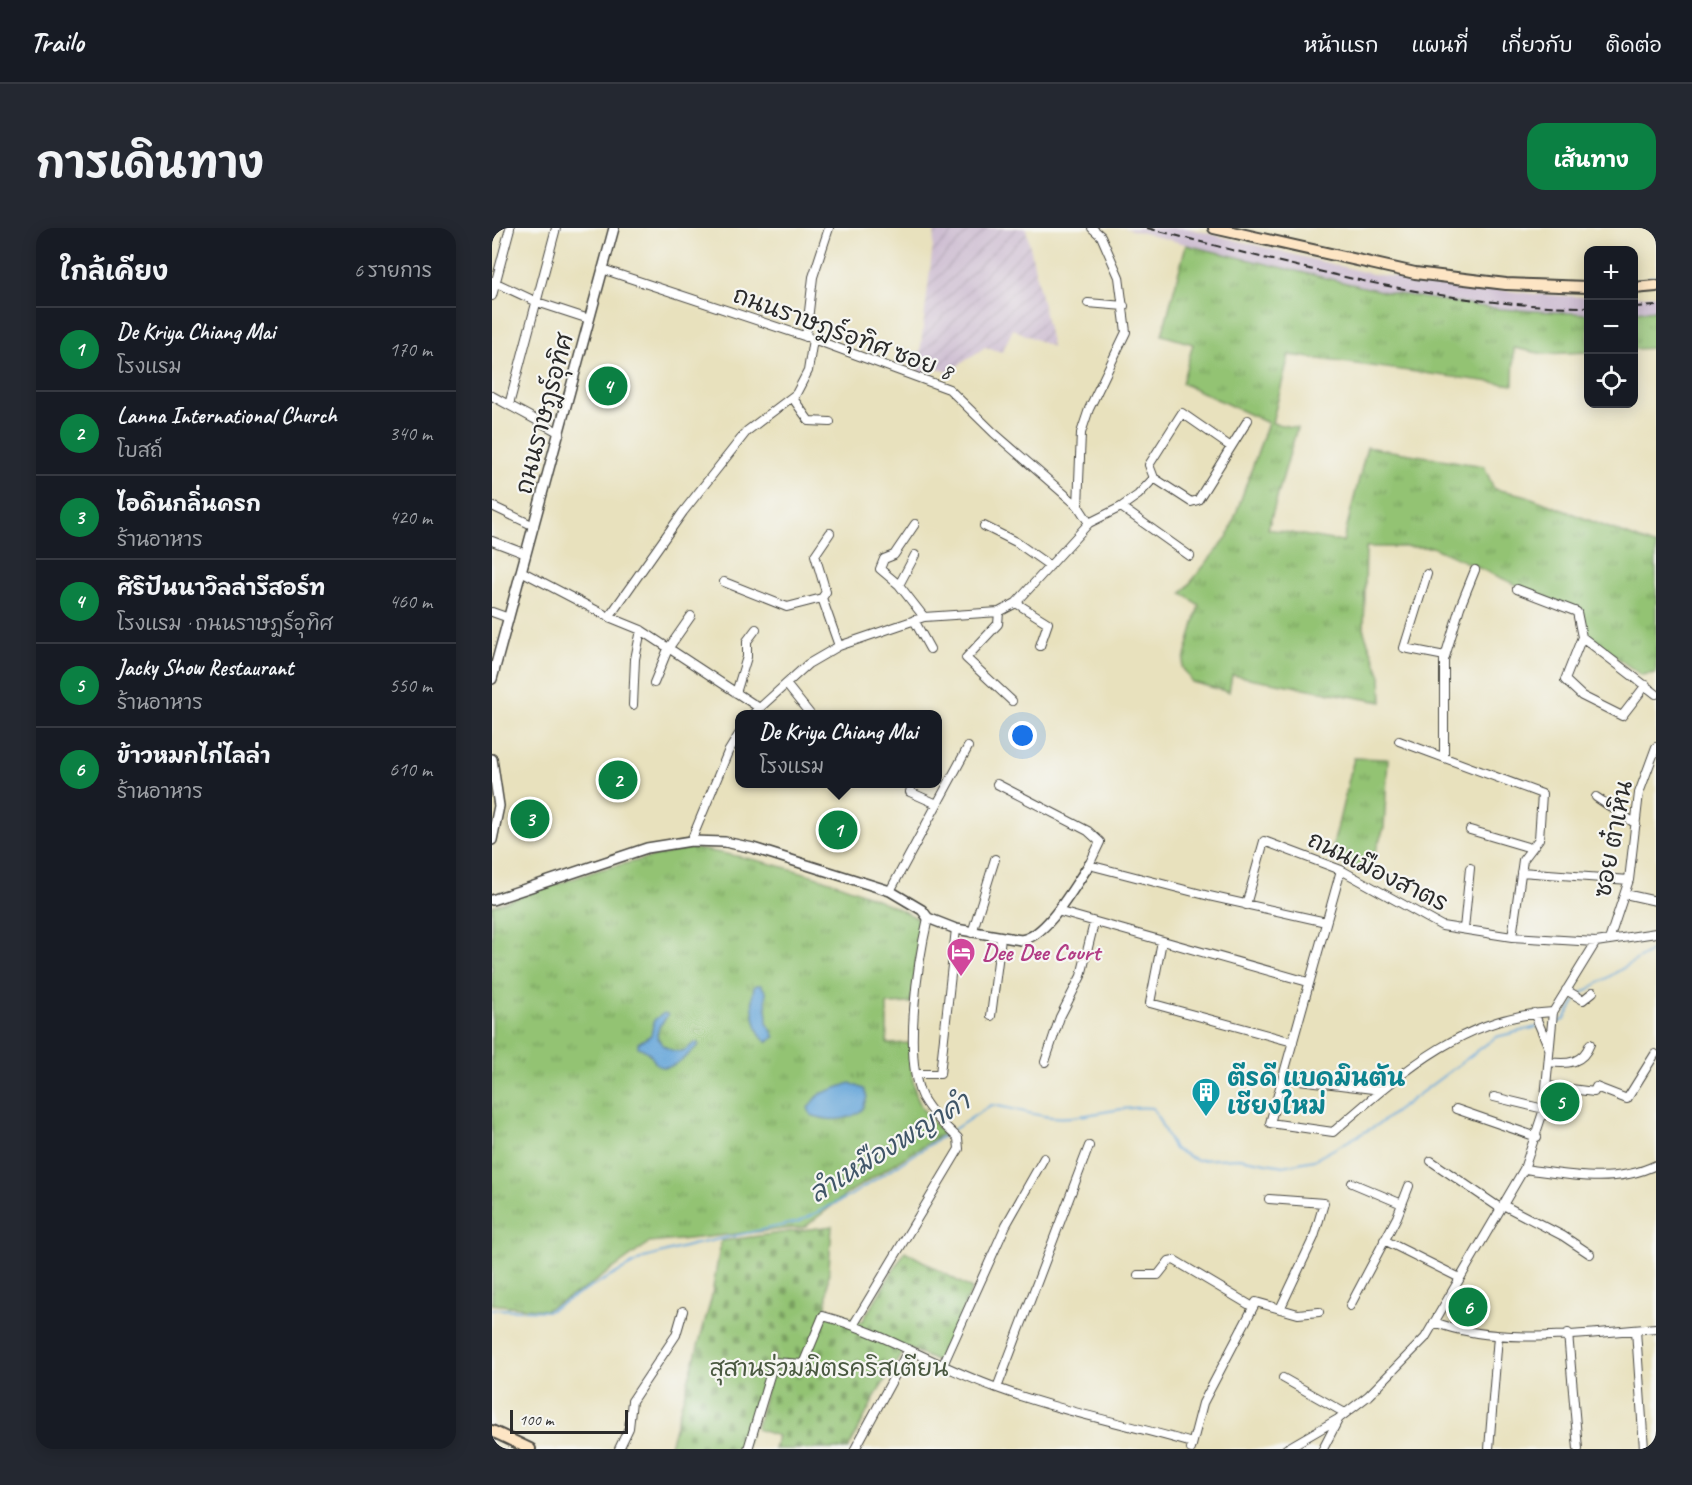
<!DOCTYPE html>
<html lang="th">
<meta charset="utf-8">
<style>
body{margin:0;font-family:Caveat,"Playpen Sans Thai",sans-serif;background:#242831;color:#f1f3f6}
.controls{position:absolute;right:18px;top:18px;display:grid;overflow:hidden;border-radius:12px;box-shadow:0 3px 15px #0003}
.controls button{width:54px;height:54px;display:grid;place-items:center;padding:0;border:0;border-bottom:2px solid #363941;background:#171b24;color:#f1f3f6;font:30px sans-serif}
.scale{position:absolute;left:18px;bottom:15px;width:118px;box-sizing:border-box;padding-left:6px;border:3px solid #2b2b2b;border-top:0;font-size:16px;line-height:21px;white-space:nowrap;color:#2b2b2b;-webkit-text-stroke:4px #f6f6f2;paint-order:stroke}
.you{position:absolute;left:531px;top:508px;width:21px;height:21px;margin:-15px;border:4px solid #fff;border-radius:50%;background:#1a73e8;box-shadow:0 0 0 9px #1a73e833}
.badge{display:grid;place-items:center;width:39px;height:39px;border-radius:50%;background:#0b8043;color:#fff;font-size:20px;font-weight:700}
.pin{position:absolute;translate:-50% -50%;border:3px solid #fff;box-shadow:0 2px 6px #0006}
.popup{position:absolute;left:243px;top:482px;width:207px;height:78px;box-sizing:border-box;display:grid;place-content:center;border-radius:12px;background:#171b24;filter:drop-shadow(0 2px 4px #0005);font-size:20px;white-space:nowrap;color:#9ea1a6}
.popup b{font-size:22px;color:#f1f3f6}
.popup::after{content:'';position:absolute;left:50%;top:100%;margin-left:-12px;border:12px solid transparent;border-top-color:#171b24}
.list{margin:0;padding:0;list-style:none}
h2{display:flex;justify-content:space-between;align-items:center;height:78px;margin:0;padding:0 24px;font-size:26px}
h2 small{font-size:20px;font-weight:400;color:#9ea1a6}
.list li{display:grid;grid-template-columns:39px 1fr auto;gap:18px;align-items:center;box-sizing:border-box;height:84px;padding:0 24px;border-top:2px solid #363941}
.list b{display:block;font-size:22px;white-space:nowrap}
.list p{margin:0;font-size:20px;white-space:nowrap;color:#9ea1a6}
.list em{font-size:20px;font-style:normal;color:#9ea1a6}
.icon{flex:none;width:33px;height:33px;fill:none;stroke:currentColor;stroke-width:2;stroke-linecap:round;stroke-linejoin:round}
.map{position:relative;flex:none;width:1164px;height:1221px;overflow:hidden;border-radius:18px}
header{display:flex;align-items:center;gap:36px;box-sizing:border-box;height:84px;padding:0 30px;background:#171b24;border-bottom:2px solid #363941}
header strong{font-size:28px}
nav{display:flex;gap:33px;margin-inline-start:auto;font-size:21px}
.intro{display:flex;align-items:center;justify-content:space-between;box-sizing:border-box;height:144px;padding:0 36px}
h1{margin:0;font-size:42px}
.button{padding:15px 27px;border-radius:18px;background:#0b8043;color:#fff;font-size:21px;font-weight:700}
main{display:flex;gap:36px;padding:0 36px}
aside{flex:1;background:#171b24;border-radius:18px;box-shadow:0 3px 15px #0003}
.map>svg:first-child{display:block}
.industrial{fill:url(#industrial-furrows)}
.railway{fill:#cebed2}
.grass{fill:url(#grass-tufts);stroke:#5f774f;stroke-width:1.5}
.cemetery{fill:url(#cemetery-stones);stroke:#5f774f;stroke-width:1.5}
.water{fill:#66a6d9;stroke:#486882;stroke-width:1.5}
.lines{fill:none;stroke-linecap:round;stroke-linejoin:round}
.stream{stroke:#66a6d9;stroke-width:2}
.minor-casing{stroke:#474641;stroke-width:10}
.tertiary-casing{stroke:#474641;stroke-width:12}
.secondary-casing{stroke:#474641;stroke-width:14}
.minor{stroke:#fff;stroke-width:8}
.tertiary{stroke:#fff;stroke-width:9}
.secondary{stroke:#fde5c4;stroke-width:10}
.rail{stroke:#2b2b2b;stroke-width:2;stroke-dasharray:9 4.5;stroke-linecap:butt}
.labels{text-anchor:middle;stroke-width:4.5;stroke-linejoin:round;paint-order:stroke}
.street-label{font-size:24px;fill:#2b2b2b;stroke:#f6f6f2}
.hotel-label{font-size:24px;font-weight:bold;fill:#b23c85;stroke:#f6f6f2;text-anchor:start}
.culture-label{font-size:24px;font-weight:bold;fill:#0d838f;stroke:#f6f6f2;text-anchor:start}
.park-label{font-size:24px;fill:#4a5941;stroke:#f6f6f2}
.water-label{font-size:26px;font-style:italic;fill:#405668;stroke:#f6f6f2}
</style>
<header>
<strong>Trailo</strong>
<nav><a>หน้าแรก</a><a>แผนที่</a><a>เกี่ยวกับ</a><a>ติดต่อ</a></nav>
</header>
<div class="intro"><h1>การเดินทาง</h1><a class="button">เส้นทาง</a></div>
<main>
<aside>
<h2>ใกล้เคียง<small>6 รายการ</small></h2>
<ul class="list">
<li><span class="badge">1</span><div><b>De Kriya Chiang Mai</b><p>โรงแรม</p></div><em>170 m</em></li>
<li><span class="badge">2</span><div><b>Lanna International Church</b><p>โบสถ์</p></div><em>340 m</em></li>
<li><span class="badge">3</span><div><b>ไอดินกลิ่นครก</b><p>ร้านอาหาร</p></div><em>420 m</em></li>
<li><span class="badge">4</span><div><b>ศิริปันนาวิลล่ารีสอร์ท</b><p>โรงแรม · ถนนราษฎร์อุทิศ</p></div><em>460 m</em></li>
<li><span class="badge">5</span><div><b>Jacky Show Restaurant</b><p>ร้านอาหาร</p></div><em>550 m</em></li>
<li><span class="badge">6</span><div><b>ข้าวหมกไก่ไลล่า</b><p>ร้านอาหาร</p></div><em>610 m</em></li>
</ul>
</aside>
<div class="map">
<svg width="1164" height="1221" viewBox="0 0 1164 1221">
<defs>
<pattern id="industrial-furrows" width="10" height="10" patternUnits="userSpaceOnUse" patternTransform="scale(1.5)"><rect width="10" height="10" fill="#cebed2"/><path d="M-1 1l2-2M0 10L10 0M9 11l2-2" fill="none" stroke="#b1a3b4"/></pattern>
<pattern id="grass-tufts" width="24" height="20" patternUnits="userSpaceOnUse" patternTransform="scale(1.5)"><rect width="24" height="20" fill="#93c373"/><path d="M3 7l-1-3M5 7V3M7 7l1-3M15 17l-1-3M17 17v-4M19 17l1-3" fill="none" stroke="#789f5f"/></pattern>
<pattern id="cemetery-stones" width="16" height="16" patternUnits="userSpaceOnUse" patternTransform="scale(1.5)"><rect width="16" height="16" fill="#93c373"/><path d="M2 7V4a2 2 0 0 1 4 0v3zM10 15v-3a2 2 0 0 1 4 0v3z" fill="#789f5f"/></pattern>
</defs>
<rect width="100%" height="100%" fill="#f6f6f2"/>
<filter id="ink" filterUnits="userSpaceOnUse"><feTurbulence type="fractalNoise" baseFrequency=".0167" numOctaves="2"/><feDisplacementMap in="SourceGraphic" scale="12" xChannelSelector="R" yChannelSelector="G"/><feConvolveMatrix kernelMatrix="1 2 1 2 8 2 1 2 1" color-interpolation-filters="sRGB"/></filter>
<filter id="wash" filterUnits="userSpaceOnUse"><feTurbulence type="fractalNoise" baseFrequency=".008" numOctaves="4" result="noise"/><feDisplacementMap in="SourceGraphic" scale="24" xChannelSelector="R" yChannelSelector="G"/><feGaussianBlur stdDeviation="1.35" result="paint"/><feColorMatrix in="noise" values="0 0 0 0 0 0 0 0 0 0 0 0 0 0 0 0 0 1.4 0 .05"/><feComposite in="paint" operator="in"/></filter>
<g filter="url(#wash)">
<rect width="100%" height="100%" fill="#e8e1bd"/>
<!-- industrial -->
<path class="industrial" d="M443,0H534L560,119L521,101L510,124L493,119L457,144L438,139L425,150Z"/>
<!-- railway -->
<path class="railway" d="M632,0H695L880,46L1044,66L1096,69V88L934,75L808,46Z
M1164,67V86L1142,88V69Z"/>
<!-- grass -->
<path class="grass" d="M694,17L893,64L1007,81L1096,86V124L1052,126L1022,120L1021,157L797,127L780,195L805,200L776,301L851,314L875,219L992,238L1002,261L1032,267L1164,318V445L1149,447L1093,406L1090,386L940,319H874L872,404L889,448L890,474L740,447L737,464L700,454L690,439L707,377L690,365L736,308L776,195L690,155L701,116L670,107Z
M1164,82V120L1142,121V84Z
M862,530L896,531L892,600L875,646L838,630Z
M198,620C275,631 355,654 425,690L427,707L419,775L395,776V816L418,815C421,855 418,876 452,905L356,965L313,999L157,1015L94,1060L53,1082L0,1076V678L107,642Z"/>
<!-- cemetery -->
<path class="cemetery" d="M340,998L334,1081L370,1094L413,1023L480,1061L448,1135L414,1119L385,1165L356,1221H282L286,1208L264,1201L284,1127L281,1126L253,1221H177L219,1072L229,1013Z"/>
<!-- water -->
<path class="water" d="M265,757H269L274,764L275,795L283,809L275,814C262,807 258,772 262,759Z
M172,785L176,787L167,799L165,807C168,817 181,827 193,822C198,819 200,816 205,814L207,817C198,825 175,850 163,834C158,826 155,822 146,819V815L159,807L162,792Z
M358,855L372,861L375,869L370,882C355,894 336,893 319,887L316,880L328,866Z"/>
<g class="lines">
<!-- stream -->
<path class="stream" d="M1158,49H1164
M1087,767L1164,720
M1063,795L1072,792L1084,772
M461,902L499,877C519,879 538,887 559,889C593,892 626,877 661,880L682,921L704,932L747,930L791,938L822,932L887,896L1004,809L1045,799
M0,1081L56,1083L152,1030L200,1017L306,994L356,969L456,905"/>
</g>
</g>
<g filter="url(#ink)">
<g class="lines">
<!-- minor casing -->
<g class="minor-casing">
<path id="minor" d="M110,41L321,111L457,161L502,205L586,278L597,295
M0,53L45,74L97,91
M0,68L18,0
M596,75L632,78
M314,109L321,49L337,0
M0,168L68,205
M300,169L317,193L338,194
M17,177L64,0
M739,219L690,185L657,237L662,250L699,274L706,272L756,192
M0,278L42,298
M586,278L589,205L597,181L634,104L627,49L609,8L600,0
M629,279L698,328
M423,296L402,327L392,331L388,341L407,357L432,389
M492,298L524,314L558,338
M0,313L34,326
M29,343L117,389L149,402L266,479
M935,346L912,420L953,428
M232,354L295,379L330,370L347,418
M407,357L423,327
M1025,361L1085,384L1090,409L1164,466
M330,370L334,364L323,327L338,305
M524,375L556,395L548,418
M0,384L17,390
M507,384L506,396L474,430L520,473
M117,389L191,284L255,203L304,166L316,143L321,111
M422,392L438,421
M1090,409L1073,452L1090,468L1130,488L1154,457
M162,455L176,421L199,388
M294,456L318,486
M244,465L255,429V413L264,401
M141,477L143,431L149,402
M261,486L316,436L347,418L432,389L507,384L524,375L597,295L629,279L646,267L662,250
M907,513L1050,566L1047,611L1031,632L1020,709
M952,528V432L968,379L983,342
M420,556L418,564L445,576
M505,556L596,603L608,614L597,637L717,668L834,694
M1104,569L1144,596
M978,602L1039,620
M199,613L236,524L247,506
M849,642L778,895L841,904C906,848 971,787 1061,784
M1029,644L1137,652
M398,663L476,519
M1133,666L1164,673
M754,677L772,613L849,642L950,698L1020,709L1104,714L1164,705
M565,683L816,754
M972,701L978,640
M480,705L503,631
M1117,712L1137,652L1147,565L1164,519
M670,713L658,775L801,814
M1074,762L1091,772L1101,764
M1042,785L1057,820
M499,788L509,710
M553,834L568,789L589,748L602,695
M1057,834C1076,837 1091,835 1098,816
M424,846H448L464,701
M791,850L889,862
M1056,858L1102,864L1104,859L1135,871L1163,826
M1002,869L1052,881
M964,881L1045,909
M939,933L1008,980
M1032,941C1076,947 1123,957 1164,937
M860,955L910,976
M777,971L832,975L822,1009L788,1081
M1011,977L1071,1008L1098,1026
M892,1012L968,1050
M646,1047H666L677,1033L682,1032L761,1079
M858,1078L905,989L917,958
M942,1094C1006,1119 1096,1105 1164,1100
M362,1096L467,921L466,910C453,898 439,885 430,869C411,828 426,733 436,690
M1144,1102L1152,1221
M1076,1105L1086,1221
M450,1139L514,997L552,930
M791,1150L853,1185
M505,1160L597,918
M127,1221L137,1200L140,1173L184,1107L191,1083
M256,1221L282,1134L311,1136L331,1088C391,1104 445,1139 505,1160C568,1183 635,1196 700,1215
M363,1221L416,1123
M699,1221L711,1175L764,1074L806,1086L827,1084
M794,1221L846,1191L876,1168L933,1110L1032,941L1052,881L1061,784L1104,714
M831,1221L846,1192
M997,1221L1006,1108"/>
</g>
<!-- tertiary casing -->
<g class="tertiary-casing">
<path id="tertiary" d="M0,451L122,0
M0,531L7,578L0,612
M0,672L155,620L199,613L233,614L261,620L398,663L430,682L436,690L464,701L529,712C555,709 583,657 597,637"/>
</g>
<!-- secondary casing -->
<g class="secondary-casing">
<path id="secondary" d="M722,0L923,45L1014,56L1096,59
M1142,60L1164,58
M0,1203L38,1221"/>
</g>
<!-- minor -->
<use href="#minor" class="minor"/>
<!-- tertiary -->
<use href="#tertiary" class="tertiary"/>
<!-- secondary -->
<use href="#secondary" class="secondary"/>
<!-- rail -->
<path class="rail" d="M655,0C800,37 945,79 1096,79
M1142,79L1164,78"/>
</g>
</g>
<!-- icons -->
<defs>
<g id="hotel-pin" transform="scale(1.5)"><path d="M0 17L-7.5 6A9.5 9.5 0 1 1 7.5 6Z" fill="#d1479c" stroke="#f6f6f2"/><path d="M-6-4.5h1.5V1H6V5H4.5V3h-9V5H-6ZM-4 0a1.8 1.8 0 1 1 3.6 0ZM.5 0V-2.5h3Q6-2.5 6 0Z" fill="#fff"/></g>
<g id="building-pin" transform="scale(1.5)"><path d="M0 17L-7.5 6A9.5 9.5 0 1 1 7.5 6Z" fill="#0f9aa8" stroke="#f6f6f2"/><path d="M-4-6H4V6H1V3H-1V6H-4ZM-2.5-4.3h1.7v1.8h-1.7ZM.8-4.3h1.7v1.8H.8ZM-2.5-1h1.7V.8h-1.7ZM.8-1h1.7V.8H.8Z" fill="#fff"/></g>
</defs>
<g fill-rule="evenodd">
<use href="#hotel-pin" x="469" y="724"/>
<use href="#building-pin" x="714" y="864"/>
</g>
<g class="labels">
<!-- street labels -->
<g class="street-label">
<text transform="translate(351 105) rotate(20)" y="8">ถนนราษฎร์อุทิศ ซอย 8</text>
<text transform="translate(52 186) rotate(-75)" y="8">ถนนราษฎร์อุทิศ</text>
<text transform="translate(1121 611) rotate(-79)" y="8">ซอย ต๋าเหิน</text>
<text transform="translate(886 643) rotate(26)" y="8">ถนนเมืองสาตร</text>
</g>
<!-- hotel labels -->
<g class="hotel-label">
<text x="490" y="732">Dee Dee Court</text>
</g>
<!-- culture labels -->
<g class="culture-label">
<text x="735" y="858">ตีรดี แบดมินตัน<tspan x="735" dy="28">เชียงใหม่</tspan></text>
</g>
<!-- park labels -->
<g class="park-label">
<text x="337" y="1148">สุสานร่วมมิตรคริสเตียน</text>
</g>
<!-- water labels -->
<g class="water-label">
<text transform="translate(397 919) rotate(-32)" y="9">ลำเหมืองพญาคำ</text>
</g>
</g>
</svg>
<div class="controls">
<button>+</button>
<button>−</button>
<button><svg class="icon" aria-label="locate" viewBox="0 0 24 24"><circle cx="12" cy="12" r="6"/><path d="M12 2v4M12 18v4M2 12h4M18 12h4"/></svg></button>
</div>
<div class="scale">100 m</div>
<div class="you"></div>
<div class="pin badge" style="left:346px;top:602px">1</div>
<div class="popup"><b>De Kriya Chiang Mai</b>โรงแรม</div>
<div class="pin badge" style="left:126px;top:552px">2</div>
<div class="pin badge" style="left:38px;top:591px">3</div>
<div class="pin badge" style="left:116px;top:158px">4</div>
<div class="pin badge" style="left:1068px;top:874px">5</div>
<div class="pin badge" style="left:976px;top:1079px">6</div>
</div>
</main>
